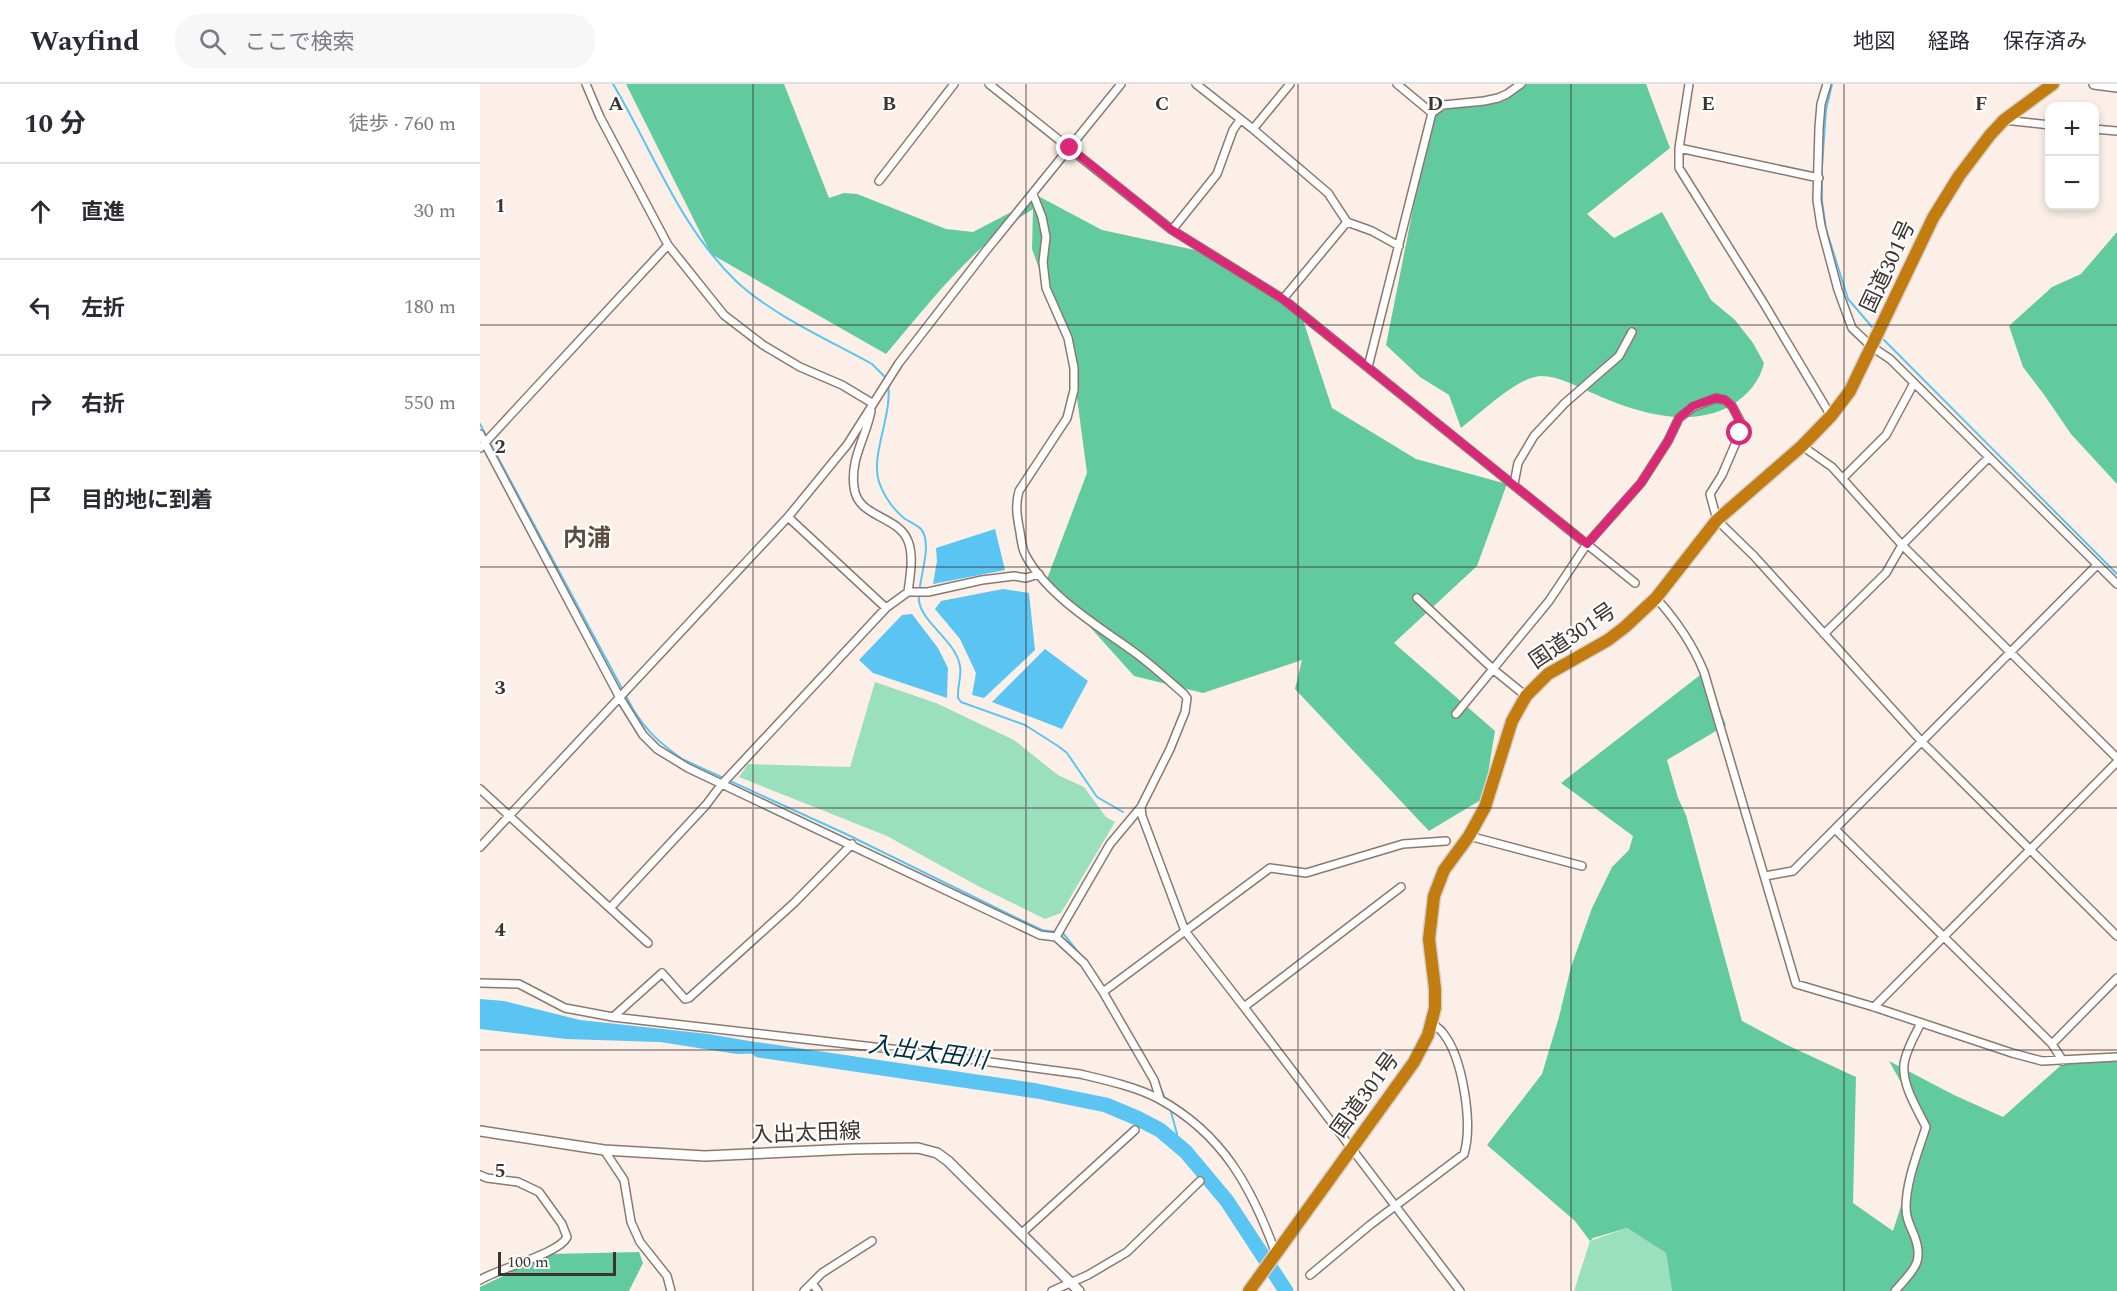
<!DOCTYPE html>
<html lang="ja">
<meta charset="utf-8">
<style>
body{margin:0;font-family:Spectral,"Noto Sans JP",serif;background:#f7f7f7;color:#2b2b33}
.controls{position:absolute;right:18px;top:18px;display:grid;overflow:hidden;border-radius:12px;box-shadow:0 3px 9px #0003}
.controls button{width:54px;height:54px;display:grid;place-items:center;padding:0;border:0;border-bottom:2px solid #e1e1e2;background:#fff;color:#2b2b33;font:30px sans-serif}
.scale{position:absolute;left:18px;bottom:15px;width:118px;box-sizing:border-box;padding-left:6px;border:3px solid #3d342f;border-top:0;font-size:16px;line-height:21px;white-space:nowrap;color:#3d342f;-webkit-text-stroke:4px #fff;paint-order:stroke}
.stop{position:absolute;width:18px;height:18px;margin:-14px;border:4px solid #db2777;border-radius:50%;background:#fff}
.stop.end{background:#db2777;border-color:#fff;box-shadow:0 2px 6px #0008}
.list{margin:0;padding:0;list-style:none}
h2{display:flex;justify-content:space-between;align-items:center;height:78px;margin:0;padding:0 24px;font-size:26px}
h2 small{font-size:20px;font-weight:400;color:#7c7c81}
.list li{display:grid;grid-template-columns:39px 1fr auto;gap:18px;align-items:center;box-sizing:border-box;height:96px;padding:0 24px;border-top:2px solid #e1e1e2}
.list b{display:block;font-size:22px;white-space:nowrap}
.list em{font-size:20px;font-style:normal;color:#7c7c81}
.icon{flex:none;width:33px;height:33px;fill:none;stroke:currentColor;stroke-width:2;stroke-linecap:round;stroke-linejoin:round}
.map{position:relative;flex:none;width:1637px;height:1207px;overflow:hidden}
header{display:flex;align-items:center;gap:36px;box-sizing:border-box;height:84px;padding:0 30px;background:#fff;border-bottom:2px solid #e1e1e2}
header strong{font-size:28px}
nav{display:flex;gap:33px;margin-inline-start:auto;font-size:21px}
.search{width:420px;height:54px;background:#f7f7f7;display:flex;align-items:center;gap:15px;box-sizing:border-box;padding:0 21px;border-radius:24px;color:#7c7c81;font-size:22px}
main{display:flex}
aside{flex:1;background:#fff}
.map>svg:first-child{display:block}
.green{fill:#9ae0bf}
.forest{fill:#61cb9f}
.water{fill:#5ac4f3}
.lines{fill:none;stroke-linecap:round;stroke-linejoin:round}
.stream{stroke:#5ac4f3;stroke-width:2}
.river{stroke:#5ac4f3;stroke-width:15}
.street-casing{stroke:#8c796e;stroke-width:10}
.secondary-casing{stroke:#8c796e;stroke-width:12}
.highway-casing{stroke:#d4d2d1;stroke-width:15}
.street{stroke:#fff;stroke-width:7}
.secondary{stroke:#fff;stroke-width:9}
.highway{stroke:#c37c0f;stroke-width:12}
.route{stroke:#db2777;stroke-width:8}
.grid{fill:none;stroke:#3d342f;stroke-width:1.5;stroke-opacity:0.55}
.labels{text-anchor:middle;stroke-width:4.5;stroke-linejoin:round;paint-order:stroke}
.street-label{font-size:22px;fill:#3d342f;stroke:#fff}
.neighbourhood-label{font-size:24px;font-weight:bold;fill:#5e4c41;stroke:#fff}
.water-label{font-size:24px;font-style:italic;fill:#002f41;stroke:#fff}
.grid-label{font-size:20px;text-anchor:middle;font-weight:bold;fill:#3d342f;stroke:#fff;stroke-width:4.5;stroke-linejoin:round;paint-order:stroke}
</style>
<header>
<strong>Wayfind</strong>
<div class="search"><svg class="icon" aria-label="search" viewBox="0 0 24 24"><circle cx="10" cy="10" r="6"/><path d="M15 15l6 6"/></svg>ここで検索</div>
<nav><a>地図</a><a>経路</a><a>保存済み</a></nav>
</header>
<main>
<aside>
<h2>10 分<small>徒歩 · 760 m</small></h2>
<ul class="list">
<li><svg class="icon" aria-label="ahead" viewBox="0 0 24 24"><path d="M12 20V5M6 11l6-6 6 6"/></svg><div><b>直進</b></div><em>30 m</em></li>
<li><svg class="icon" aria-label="left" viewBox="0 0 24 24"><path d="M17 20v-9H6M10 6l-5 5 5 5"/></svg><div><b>左折</b></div><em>180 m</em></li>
<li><svg class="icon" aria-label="right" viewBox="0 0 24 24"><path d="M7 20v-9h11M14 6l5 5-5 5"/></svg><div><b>右折</b></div><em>550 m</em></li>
<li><svg class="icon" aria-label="arrive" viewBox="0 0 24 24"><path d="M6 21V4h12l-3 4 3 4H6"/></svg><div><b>目的地に到着</b></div></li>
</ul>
</aside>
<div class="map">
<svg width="1637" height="1207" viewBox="0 0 1637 1207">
<rect width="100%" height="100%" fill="#fcefe8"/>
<!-- green -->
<path class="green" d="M395,598L456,619L534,656L578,691L604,703L626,733L635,738L581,829L565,835L498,802L407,752L259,693L268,680L370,683Z
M1147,1144L1186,1169L1192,1207H1094L1110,1157Z"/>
<!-- forest -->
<path class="forest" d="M146,0H304L349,114L364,109L377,110L466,145L493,148L560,113L622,146L743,172L823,236L852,324L936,375L1027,400L997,482L914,559L1015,647L1004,714L949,747L815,605L822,576L723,609L654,592L567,495L607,389L592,276L552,165L553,125C493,161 451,217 406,270L231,170Z
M1037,0H1166L1190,64L1107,130L1134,154L1182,128L1231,216L1255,236L1273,259L1284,279C1280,297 1268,311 1252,321C1211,345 1157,329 1117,311C1100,304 1080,292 1061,292C1037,293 1000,330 981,344L969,311L940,293L906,261L952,29L1027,10Z
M1637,148V400L1591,350L1565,312L1543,283L1529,242L1572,203L1601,190Z
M1224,588L1246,641L1187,676L1198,714L1206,731L1262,937L1307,961L1376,993L1373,1119L1413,1147L1446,1043L1409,977L1474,1011L1523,1033L1588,975L1637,976V1207H1192L1186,1169L1147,1144L1113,1154L1110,1157L1095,1137L1007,1061L1062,990L1079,933L1091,883L1112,824L1132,783L1149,766L1153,752L1081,699Z
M159,1168L163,1179L149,1207H0V1203L69,1170Z"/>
<!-- water -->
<path class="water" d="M515,445L525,486L453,500L457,477L456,464Z
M523,505L549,509L555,566L504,614L492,611L496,589L480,555L455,525L461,517Z
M432,530L458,564L468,584L467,614L393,589L379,576L422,531Z
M565,565L608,597L582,645L512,618Z
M0,915L24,917L100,936L228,950L287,960L299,969L257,970L180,958L86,955L0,945Z"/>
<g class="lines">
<!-- stream -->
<path class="stream" d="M133,0C173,67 199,142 256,197C292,231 349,256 392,280L406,294
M1352,0L1346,26L1342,83V117L1346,145L1368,215L1393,244
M1404,256L1637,490
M408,299C413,331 390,371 399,398C404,412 414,426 425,435C430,438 437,441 441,445C454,461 437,498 439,517C442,539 476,557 480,582C482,592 477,603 478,614L481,618L545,641L578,662L587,669L617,713L643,728
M0,340L153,625C167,648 180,659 202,675L366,750L547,839L562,846L576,848
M582,848L603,874
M678,999L686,1016
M690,1024L697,1050L696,1059"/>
<!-- river -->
<path class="river" d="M279,966L557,1007L626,1021L657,1034L680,1046L706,1068L747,1117L806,1207"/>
<!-- street casing -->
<g class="street-casing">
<path id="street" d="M106,0L120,33L188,161L244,231L283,261L320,283L362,301L392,319
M509,0L692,146L803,215L1155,499
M716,0L773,45L848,109L867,138L892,147L919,162
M917,0L952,29
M1209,0L1199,64V84L1283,218L1351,332
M1347,0L1341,20L1339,44L1337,116L1341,142L1358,206L1372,244L1392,263L1410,275L1637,500
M1524,36L1570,41
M773,45L810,0
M1614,45L1637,47
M1199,64L1339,94
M399,97L474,0
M553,110L562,133L566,153L563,178L566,204L588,254L594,284V306L587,334L539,407C535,421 537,433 540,448C541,455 542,464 545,470C566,511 618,542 654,568C672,581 688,596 704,610L707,614L705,628L690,665L661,723L630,760L576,853L604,879L623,908L674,996L680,1015
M692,146L737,90L753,46L760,36
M803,215L867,138
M888,283L952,29L963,21L1004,17L1018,14L1027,10L1041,0
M391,327C386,353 370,375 374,403C377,434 418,431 428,457C434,472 430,492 428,508
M0,350L140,614L163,651L177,665L208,684L560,851L576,853
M1322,362L1352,383L1422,461L1637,674
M0,364L188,161
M1363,394L1406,351L1434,299
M1034,400L1038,379L1054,352L1085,319L1139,272L1152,248
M308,433L406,524
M937,514L1014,586L1046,612
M1176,514C1196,536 1213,561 1224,588L1316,900L1394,923L1532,969L1562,977L1637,973
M1344,550L1406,489L1422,461L1509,373
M976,630L1069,517L1107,460L1161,399L1188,357L1199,334L1213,323L1236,314L1245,316L1252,322L1260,337V349L1242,391L1230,410L1237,436L1274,472L1442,658L1637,852
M0,705L168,859
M661,723L662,732L705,847L764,923L980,1207
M1355,745L1572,960L1583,977
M989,752L1102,782
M0,763L308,433L367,361L419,279L505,168L641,0
M1285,792L1313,787L1617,481
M131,823L226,721L241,701L406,524L428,508H448L502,496L534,492L546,494L559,490
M0,899L39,900L85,924L133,933L420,966L600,990C625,996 657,1003 679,1015C743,1050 772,1104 796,1170
M623,908L790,784L826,789L923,760L966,757
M764,923L921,803
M1394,923L1637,678
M133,933L182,889L205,915L209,914L314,819L372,760
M1572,960L1637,894
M124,1066L144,1096L151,1138L160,1158L187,1192L191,1207
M0,1091L7,1094L38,1098L59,1108L82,1140L87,1153C79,1170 19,1184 0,1196
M542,1149L655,1046
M830,1191L890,1141L984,1070C993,1040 983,974 963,949C960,945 955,942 952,939
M332,1199L338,1207
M324,1207L342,1189L392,1157
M572,1207L608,1191L647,1168L720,1097
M1415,1207C1433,1186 1445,1179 1434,1151C1430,1142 1426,1134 1426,1124C1426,1097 1438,1068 1446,1043C1437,1024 1422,1002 1424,980C1426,966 1435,951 1441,939"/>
</g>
<!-- secondary casing -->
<g class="secondary-casing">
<path id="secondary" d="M1614,0L1637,3
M0,1047L124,1066L225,1072L372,1065L438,1064L457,1069L468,1077L599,1207"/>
</g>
<!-- highway casing -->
<g class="highway-casing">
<path id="highway" d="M769,1207L934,978L948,951L955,924V905L949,855L954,812L964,786L989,752L1005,723L1032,637L1046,612L1068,590L1128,556L1145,543L1176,514L1237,436L1322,362L1351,332L1370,307L1453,134L1479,92L1510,51L1524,36L1573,0"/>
</g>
<!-- street -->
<use href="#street" class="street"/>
<!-- secondary -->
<use href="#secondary" class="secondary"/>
<!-- highway -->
<use href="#highway" class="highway"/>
</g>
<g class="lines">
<!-- route -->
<path class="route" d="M590,64L692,146L803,215L1107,460L1161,399L1188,357L1199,334L1213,322L1236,314L1245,316L1252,322L1260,338V349"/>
</g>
<!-- grid -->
<path class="grid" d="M273,0V1207M546,0V1207M818,0V1207M1091,0V1207M1364,0V1207M0,241H1637M0,483H1637M0,724H1637M0,966H1637"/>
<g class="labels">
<!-- street labels -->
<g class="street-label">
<text transform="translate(1407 182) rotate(-65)" y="8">国道301号</text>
<text transform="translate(1092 551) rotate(-34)" y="8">国道301号</text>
<text transform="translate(884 1010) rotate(-54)" y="8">国道301号</text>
<text transform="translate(326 1048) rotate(-2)" y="8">入出太田線</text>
</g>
<!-- neighbourhood labels -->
<g class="neighbourhood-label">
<text x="107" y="462">内浦</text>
</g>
<!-- water labels -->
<g class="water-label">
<text transform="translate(448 968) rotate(8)" y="8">入出太田川</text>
</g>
</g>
<g class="grid-label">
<text x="136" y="26">A</text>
<text x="409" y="26">B</text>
<text x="682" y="26">C</text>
<text x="955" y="26">D</text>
<text x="1228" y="26">E</text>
<text x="1501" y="26">F</text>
<text x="20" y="128">1</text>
<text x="20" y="369">2</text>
<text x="20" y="610">3</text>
<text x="20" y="852">4</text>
<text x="20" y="1093">5</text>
</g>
</svg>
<div class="controls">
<button>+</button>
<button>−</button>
</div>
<div class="scale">100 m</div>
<div class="stop" style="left:1260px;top:349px"></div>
<div class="stop end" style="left:590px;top:64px"></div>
</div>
</main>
